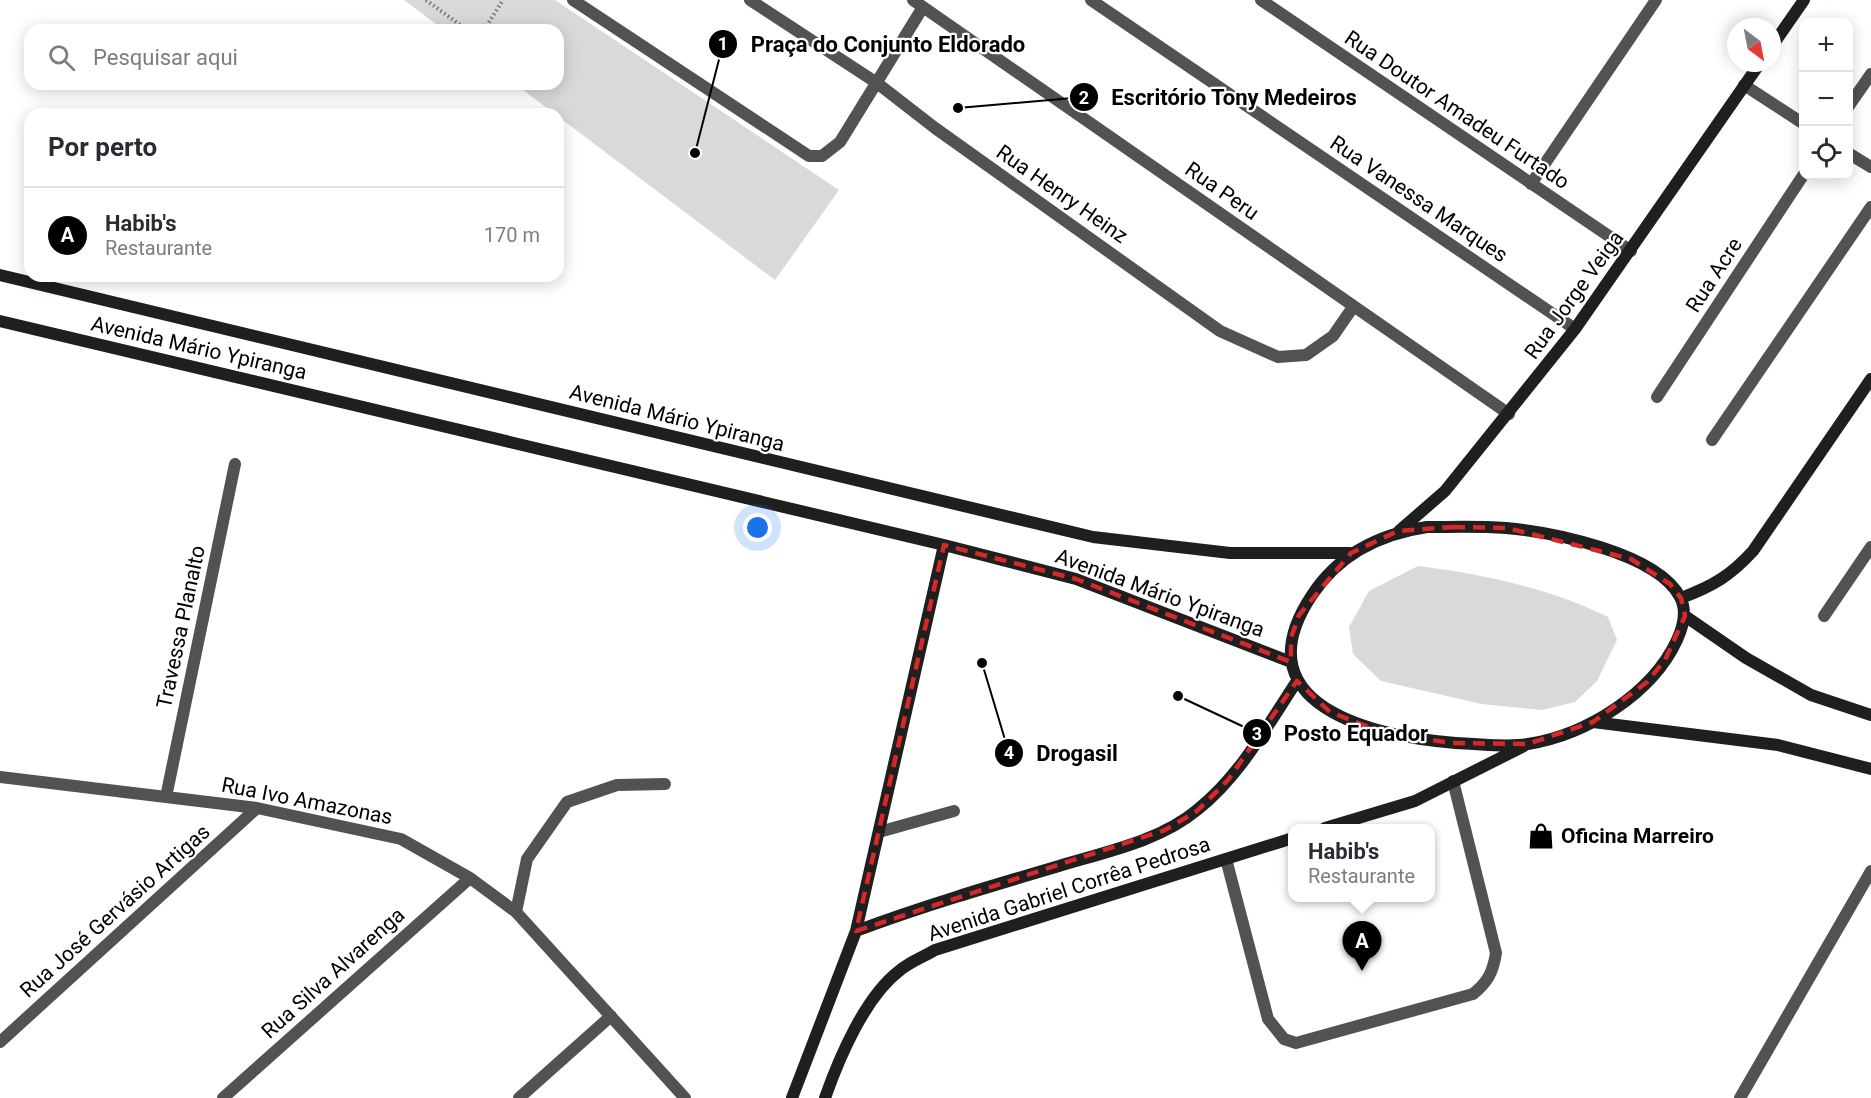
<!DOCTYPE html>
<html lang="pt">
<meta charset="utf-8">
<style>
body{margin:0;font-family:Roboto,sans-serif;background:#f7f7f7;color:#2b2b33}
.controls{position:absolute;right:18px;top:18px;display:grid;overflow:hidden;border-radius:12px;box-shadow:0 3px 15px #0003}
.controls button{width:54px;height:54px;display:grid;place-items:center;padding:0;border:0;border-bottom:2px solid #e1e1e2;background:#fff;color:#2b2b33;font:30px sans-serif}
.compass{position:absolute;left:1727px;top:18px;width:54px;height:54px;border-radius:50%;background:#fff;box-shadow:0 3px 15px #0003;rotate:148deg}
.you{position:absolute;left:758px;top:528px;width:21px;height:21px;margin:-15px;border:4px solid #fff;border-radius:50%;background:#1a73e8;box-shadow:0 0 0 9px #1a73e833}
.badge{display:grid;place-items:center;width:39px;height:39px;border-radius:50%;background:#000;color:#fff;font-size:20px;font-weight:700}
.pin{position:absolute;translate:-50% -50px;filter:drop-shadow(0 2px 3px #0008)}
.pin::after{content:'';position:absolute;top:32px;width:21px;height:18px;background:inherit;clip-path:polygon(0 0,100% 0,50% 100%)}
.popup{position:absolute;left:1288px;top:824px;width:147px;height:78px;box-sizing:border-box;display:grid;place-content:center;border-radius:12px;background:#fff;filter:drop-shadow(0 2px 4px #0005);font-size:20px;white-space:nowrap;color:#7c7c81}
.popup b{font-size:22px;color:#2b2b33}
.popup::after{content:'';position:absolute;left:50%;top:100%;margin-left:-12px;border:12px solid transparent;border-top-color:#fff}
.list{margin:0;padding:0;list-style:none}
h2{display:flex;justify-content:space-between;align-items:center;height:78px;margin:0;padding:0 24px;font-size:26px}
h2 small{font-size:20px;font-weight:400;color:#7c7c81}
.list li{display:grid;grid-template-columns:39px 1fr auto;gap:18px;align-items:center;box-sizing:border-box;height:96px;padding:0 24px;border-top:2px solid #e1e1e2}
.list b{display:block;font-size:22px;white-space:nowrap}
.list p{margin:0;font-size:20px;white-space:nowrap;color:#7c7c81}
.list em{font-size:20px;font-style:normal;color:#7c7c81}
.icon{flex:none;width:33px;height:33px;fill:none;stroke:currentColor;stroke-width:2;stroke-linecap:round;stroke-linejoin:round}
.map{position:relative;flex:none;width:1871px;height:1098px;overflow:hidden}
.search{position:absolute;background:#fff;box-shadow:0 3px 15px #0003;left:24px;top:24px;width:540px;height:66px;display:flex;align-items:center;gap:15px;box-sizing:border-box;padding:0 21px;border-radius:18px;color:#7c7c81;font-size:22px}
.panel{position:absolute;background:#fff;box-shadow:0 3px 15px #0003;left:24px;top:108px;width:540px;height:174px;border-radius:18px}
.map>svg:first-child{display:block}
.green{fill:#d9d9d9}
.lines{fill:none;stroke-linecap:round;stroke-linejoin:round}
.path{stroke:#747474;stroke-width:4;stroke-dasharray:1.5 3;stroke-linecap:butt}
.lane{stroke:#525252;stroke-width:12}
.street{stroke:#525252;stroke-width:12}
.secondary{stroke:#1f1f1f;stroke-width:12}
.marked{fill:none;stroke:#d62828;stroke-width:4.5;stroke-dasharray:12 8;stroke-linejoin:round}
.labels{text-anchor:middle;stroke-width:4.5;stroke-linejoin:round;paint-order:stroke}
.street-label{font-size:21px;fill:#000;stroke:#fff}
.poi-label{font-size:21px;font-weight:bold;fill:#000;stroke:#fff;text-anchor:start}
.leader{fill:none;stroke:#000;stroke-width:2}
.callout-dot{fill:#000;stroke:#fff;stroke-width:2}
.mark-label{font-size:18px;text-anchor:middle;font-weight:bold;fill:#fff}
.callout-label{font-size:22px;text-anchor:middle;font-weight:bold;fill:#000;stroke:#fff;stroke-width:4.5;stroke-linejoin:round;paint-order:stroke}
</style>
<div class="map">
<svg width="1871" height="1098" viewBox="0 0 1871 1098">
<rect width="100%" height="100%" fill="#fff"/>
<!-- green -->
<path class="green" d="M404,0H555L839,190L775,280L515,84H558V30H444Z
M1418,566C1482,574 1550,588 1608,617L1617,640L1597,681L1575,702L1542,710L1482,704L1381,681L1353,654L1349,627L1369,591Z"/>
<g class="lines">
<!-- path -->
<path class="path" d="M426,0L467,30
M484,30L503,0"/>
<!-- lane -->
<path class="lane" d="M879,832L954,811
M1226,859L1268,1019L1284,1039L1296,1043L1473,994C1488,982 1493,972 1496,953L1453,781"/>
<!-- street -->
<path class="street" d="M573,0L809,156H822L840,142L923,7
M750,0L877,83L935,128L1220,331L1278,357L1306,355L1333,336L1353,307
M913,0L1509,414
M1091,0L1575,329
M1261,0L1631,251
M1744,85L1804,124
M1848,107L1871,74
M1848,153L1871,167
M1531,184L1656,0
M1657,397L1804,174
M1712,440L1871,207
M1824,616L1871,547
M0,777L257,808L401,839L470,878L516,912L685,1098
M166,797L235,464
M516,912L527,859L567,802L617,785L665,784
M0,1042L257,808
M223,1098L470,878
M519,1098L611,1016
M1740,1098L1871,871"/>
<!-- secondary -->
<path class="secondary" d="M1772,46L1804,0
M0,275L1093,537L1230,553H1351
M0,321L944,545L1076,579L1291,662
M1427,527C1453,527 1479,526 1506,528C1552,532 1657,553 1680,597C1687,610 1683,627 1677,640C1652,694 1586,735 1528,744C1511,747 1491,745 1474,744C1391,741 1234,712 1312,595C1339,554 1379,534 1427,527Z
M1399,531L1445,491L1575,329L1760,63
M1681,598C1713,586 1730,576 1753,551L1871,379
M1685,616L1746,658L1811,695L1871,715
M1593,722L1778,745L1871,769
M1325,828L1415,801L1524,746
M856,931C923,906 991,886 1059,866C1105,852 1160,841 1197,810C1240,776 1267,726 1297,681
M792,1098L856,931L944,545
M825,1098C839,1058 865,997 899,971C909,962 923,957 935,950L1293,838"/>
</g>
<!-- marked area -->
<path class="marked" d="M1453,527L1507,528L1631,559L1670,584L1681,598L1685,616L1665,660L1647,682L1593,722L1528,744L1452,743L1387,734L1330,712L1297,681L1228,780L1197,811L1165,830L856,931L944,545L1076,579L1291,662V638L1299,615L1351,553L1398,531Z"/>
<!-- icons -->
<defs>
<g id="shop-bare" transform="scale(2.07)"><path d="M-5-2.5h2.3a2.7 3.5 0 0 1 5.4 0H5L5.5 6h-11ZM-1.5-2.5h3a1.5 2.3 0 0 0-3 0Z" fill="#000" stroke="#fff" stroke-width="2.5" paint-order="stroke"/></g>
</defs>
<g fill-rule="evenodd">
<use href="#shop-bare" x="1541" y="836"/>
</g>
<g class="labels">
<!-- street labels -->
<g class="street-label">
<text transform="translate(1457 110) rotate(34)" y="7">Rua Doutor Amadeu Furtado</text>
<text transform="translate(1222 191) rotate(35)" y="7">Rua Peru</text>
<text transform="translate(1062 194) rotate(35)" y="7">Rua Henry Heinz</text>
<text transform="translate(1419 199) rotate(34)" y="7">Rua Vanessa Marques</text>
<text transform="translate(1714 275) rotate(-57)" y="7">Rua Acre</text>
<text transform="translate(1574 295) rotate(-54)" y="7">Rua Jorge Veiga</text>
<text transform="translate(199 348) rotate(13)" y="7">Avenida Mário Ypiranga</text>
<text transform="translate(677 418) rotate(14)" y="7">Avenida Mário Ypiranga</text>
<text transform="translate(1160 593) rotate(20)" y="7">Avenida Mário Ypiranga</text>
<text transform="translate(181 627) rotate(-78)" y="7">Travessa Planalto</text>
<text transform="translate(307 801) rotate(11)" y="7">Rua Ivo Amazonas</text>
<text transform="translate(1069 889) rotate(-18)" y="7">Avenida Gabriel Corrêa Pedrosa</text>
<text transform="translate(115 911) rotate(-42)" y="7">Rua José Gervásio Artigas</text>
<text transform="translate(333 973) rotate(-42)" y="7">Rua Silva Alvarenga</text>
</g>
<!-- poi labels -->
<g class="poi-label">
<text x="1561" y="843">Oficina Marreiro</text>
</g>
</g>
<!-- callouts -->
<path class="leader" d="M695 153L723 44M958 108L1084 97M1178 696L1257 733M982 663L1009 753"/>
<g class="callout-dot">
<circle cx="695" cy="153" r="6"/>
<circle cx="958" cy="108" r="6"/>
<circle cx="1178" cy="696" r="6"/>
<circle cx="982" cy="663" r="6"/>
<circle cx="723" cy="44" r="15"/>
<circle cx="1084" cy="97" r="15"/>
<circle cx="1257" cy="733" r="15"/>
<circle cx="1009" cy="753" r="15"/>
</g>
<g class="mark-label">
<text x="723" y="50">1</text>
<text x="1084" y="104">2</text>
<text x="1257" y="740">3</text>
<text x="1009" y="759">4</text>
</g>
<g class="callout-label">
<text x="888" y="52">Praça do Conjunto Eldorado</text>
<text x="1234" y="105">Escritório Tony Medeiros</text>
<text x="1356" y="741">Posto Equador</text>
<text x="1077" y="761">Drogasil</text>
</g>
</svg>
<div class="controls">
<button>+</button>
<button>−</button>
<button><svg class="icon" aria-label="locate" viewBox="0 0 24 24"><circle cx="12" cy="12" r="6"/><path d="M12 2v4M12 18v4M2 12h4M18 12h4"/></svg></button>
</div>
<svg class="compass" viewBox="-18 -18 36 36"><path d="M0-13l5 13h-10z" fill="#e53935"/><path d="M0 13l5-13h-10z" fill="#7c7c81"/></svg>
<div class="you"></div>
<div class="pin badge" style="left:1362px;top:971px">A</div>
<div class="popup"><b>Habib's</b>Restaurante</div>
<div class="search"><svg class="icon" aria-label="search" viewBox="0 0 24 24"><circle cx="10" cy="10" r="6"/><path d="M15 15l6 6"/></svg>Pesquisar aqui</div>
<section class="panel">
<h2>Por perto<small></small></h2>
<ul class="list">
<li><span class="badge">A</span><div><b>Habib's</b><p>Restaurante</p></div><em>170 m</em></li>
</ul>
</section>
</div>
